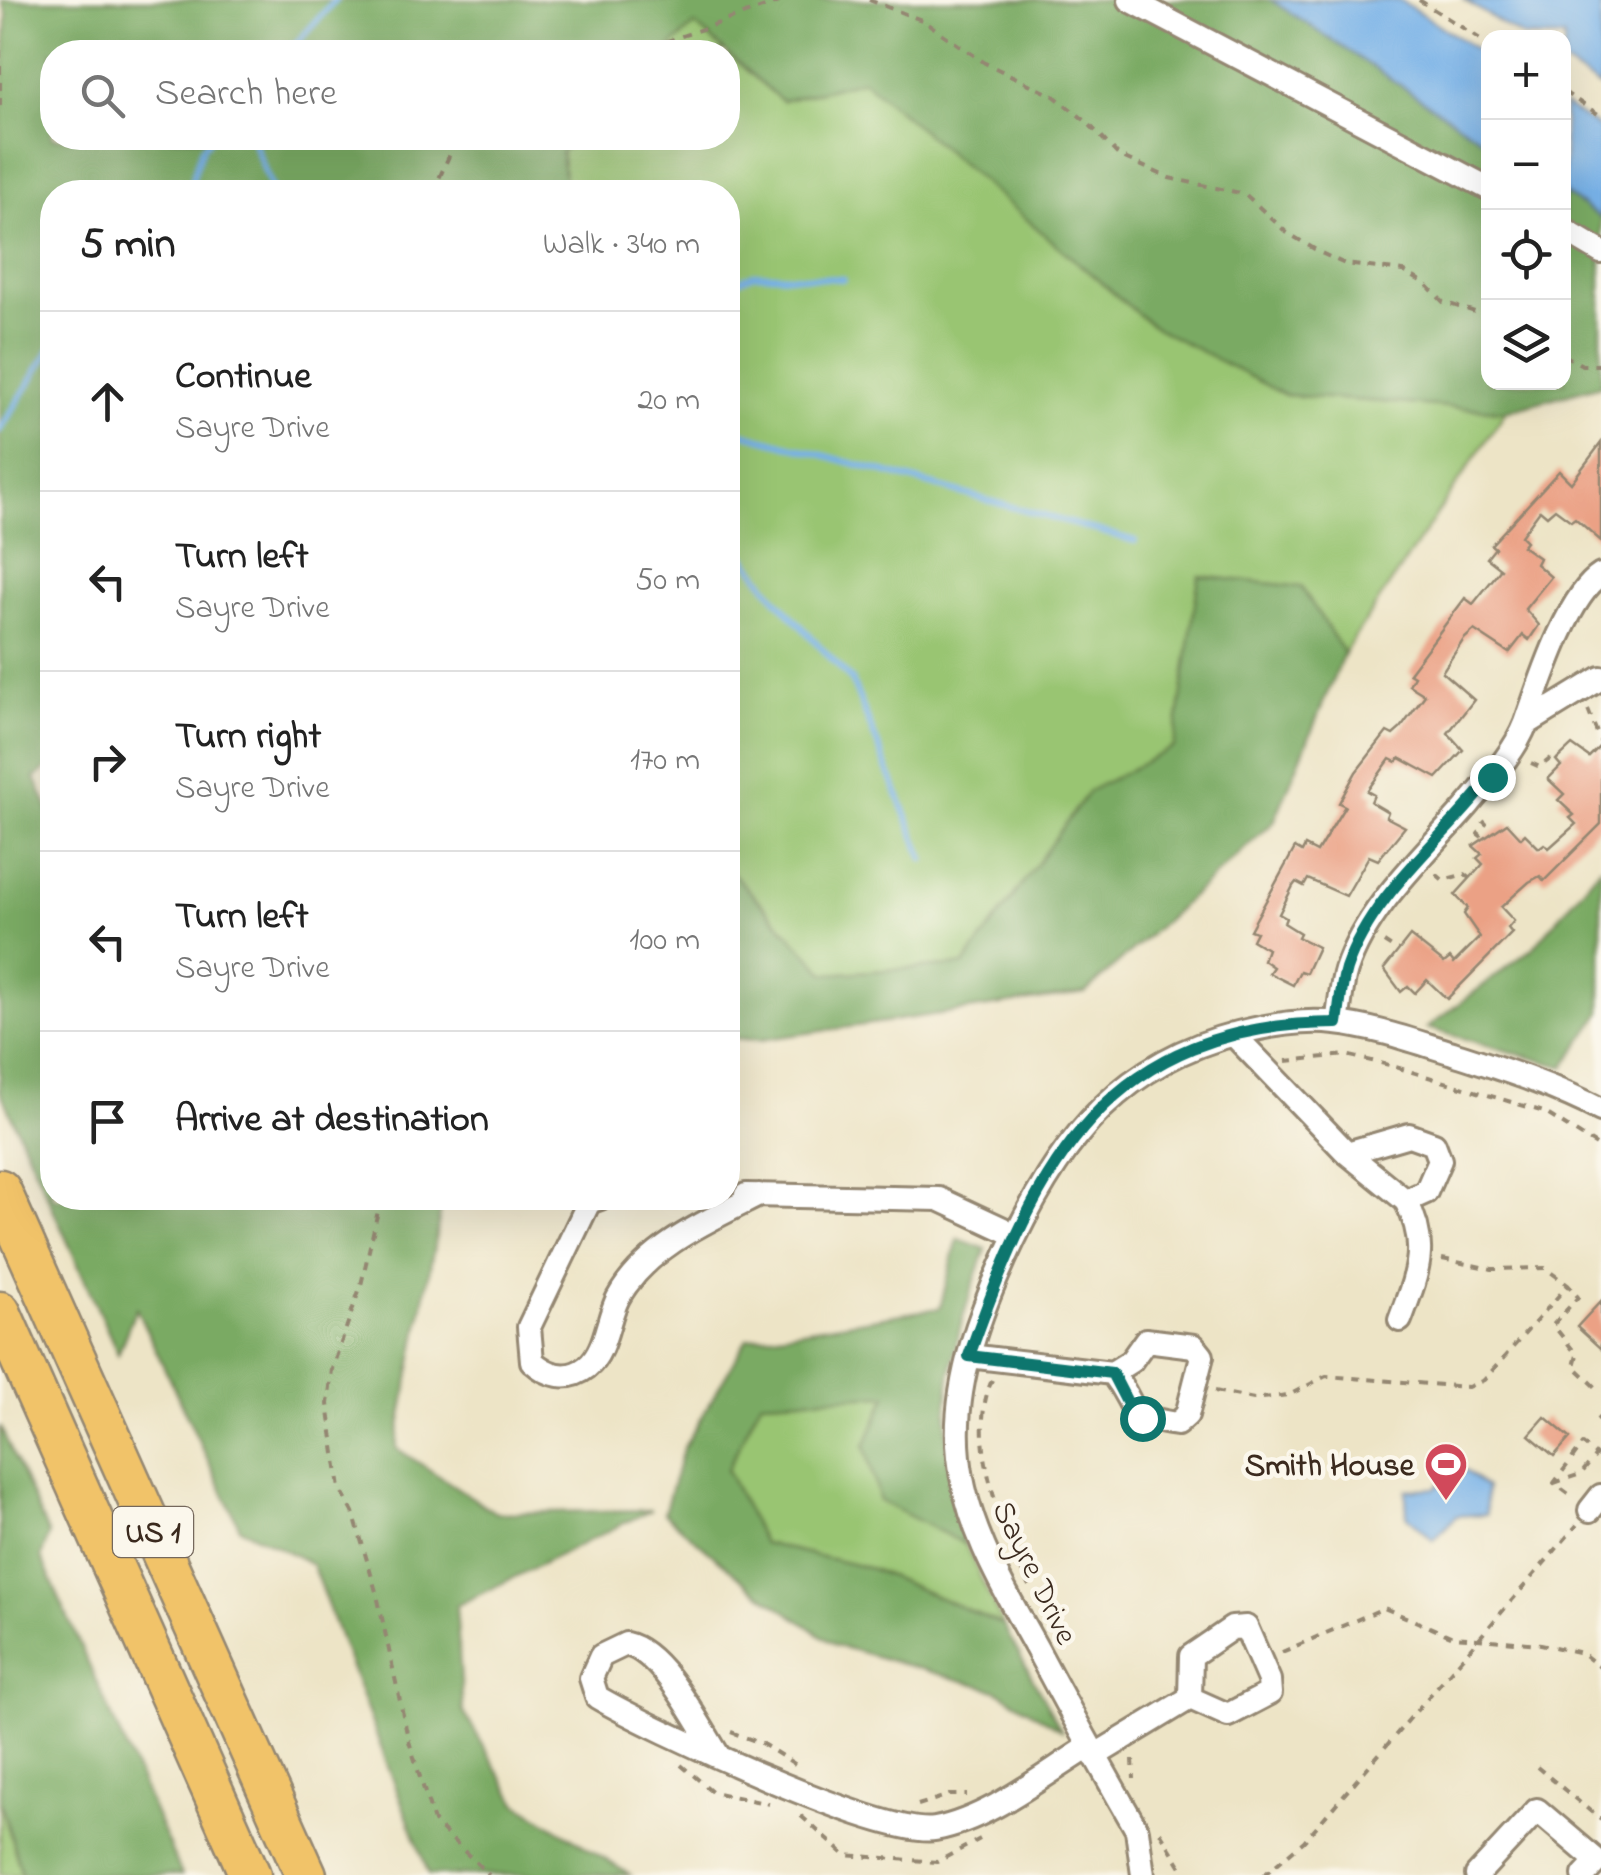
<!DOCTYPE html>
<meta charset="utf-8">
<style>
body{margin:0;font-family:"Indie Flower",sans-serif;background:#f2f2f2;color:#222}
.controls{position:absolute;right:30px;top:30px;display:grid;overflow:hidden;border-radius:20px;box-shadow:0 10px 40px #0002}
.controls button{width:90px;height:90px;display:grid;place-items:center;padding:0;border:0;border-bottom:2px solid #e0e0e0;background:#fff;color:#222;font:50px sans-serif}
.stop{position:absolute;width:30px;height:30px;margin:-22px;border:8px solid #0f766e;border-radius:50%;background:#fff}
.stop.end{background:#0f766e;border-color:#fff;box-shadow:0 2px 10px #0008}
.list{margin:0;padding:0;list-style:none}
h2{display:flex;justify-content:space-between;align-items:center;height:130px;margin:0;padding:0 40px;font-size:42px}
h2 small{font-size:32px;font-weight:400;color:#767676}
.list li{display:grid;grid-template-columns:65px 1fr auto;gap:30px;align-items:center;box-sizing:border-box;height:180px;padding:0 40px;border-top:2px solid #e0e0e0}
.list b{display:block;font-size:38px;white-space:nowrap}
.list p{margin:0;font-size:32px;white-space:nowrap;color:#767676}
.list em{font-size:32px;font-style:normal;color:#767676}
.icon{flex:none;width:55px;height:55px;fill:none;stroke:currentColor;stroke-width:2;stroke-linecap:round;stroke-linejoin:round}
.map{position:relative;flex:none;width:1601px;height:1875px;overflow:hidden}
.search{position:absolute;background:#fff;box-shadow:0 10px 40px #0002;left:40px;top:40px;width:700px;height:110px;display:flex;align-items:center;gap:25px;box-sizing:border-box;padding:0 35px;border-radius:40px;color:#767676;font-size:38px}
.panel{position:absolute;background:#fff;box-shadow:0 10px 40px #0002;left:40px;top:180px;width:700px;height:1030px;border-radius:40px}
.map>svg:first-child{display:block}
.green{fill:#99c572;stroke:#6a7848;stroke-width:2.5}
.forest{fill:#7aaa64;stroke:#5a6a41;stroke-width:2.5}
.water{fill:#77b1e7;stroke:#596e82;stroke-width:2.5}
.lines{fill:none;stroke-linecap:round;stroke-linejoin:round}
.stream{stroke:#77b1e7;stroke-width:6}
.building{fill:#eba185}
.minor-casing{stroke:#948772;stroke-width:28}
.trunk-casing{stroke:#948772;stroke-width:45}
.path{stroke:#948772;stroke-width:4;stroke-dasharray:8 8;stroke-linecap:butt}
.minor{stroke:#fff;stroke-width:22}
.trunk{stroke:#f1c369;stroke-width:40}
.route{stroke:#0f766e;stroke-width:12}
.labels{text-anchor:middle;stroke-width:9;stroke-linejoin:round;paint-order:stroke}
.shield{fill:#fbf7ec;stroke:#75685c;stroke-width:2.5}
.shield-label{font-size:30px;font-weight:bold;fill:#3b2a1e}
.poi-label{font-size:32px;font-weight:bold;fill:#3b2a1e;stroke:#fbf7ec;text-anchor:end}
.street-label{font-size:32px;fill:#3b2a1e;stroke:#fbf7ec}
</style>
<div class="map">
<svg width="1601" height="1875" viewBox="0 0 1601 1875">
<rect width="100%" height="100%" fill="#fbf7ec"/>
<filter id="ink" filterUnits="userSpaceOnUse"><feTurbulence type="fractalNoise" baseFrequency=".01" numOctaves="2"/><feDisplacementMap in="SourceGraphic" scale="20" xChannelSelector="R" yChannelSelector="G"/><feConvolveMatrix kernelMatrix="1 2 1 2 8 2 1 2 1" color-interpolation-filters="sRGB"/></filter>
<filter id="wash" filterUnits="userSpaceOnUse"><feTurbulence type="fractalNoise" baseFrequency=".0048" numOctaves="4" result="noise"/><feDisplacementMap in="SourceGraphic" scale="40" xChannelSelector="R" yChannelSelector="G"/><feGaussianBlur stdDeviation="2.25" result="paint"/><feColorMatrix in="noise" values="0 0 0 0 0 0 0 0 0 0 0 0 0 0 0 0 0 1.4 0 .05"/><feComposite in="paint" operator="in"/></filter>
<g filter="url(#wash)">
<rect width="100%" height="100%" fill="#ede4c6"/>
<!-- green -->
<path class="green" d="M694,24L727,52H665Z
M728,53L782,101L863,80L1151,325L1285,395L1506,411L1344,653L1301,587L1200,576L1174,747L1089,792L964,965L826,974L728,868V192H566L561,151L575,138H728Z
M888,1394L865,1446L880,1501L965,1544L1003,1625L872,1569L763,1543L727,1470L761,1401Z
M0,1800L22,1875H0Z"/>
<!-- forest -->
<path class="forest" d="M1,0H1271L1488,143V382H1564V193L1601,218V385L1506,411L1285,395L1151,325L863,80L782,101L695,25L665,52H52V138H575L561,152L566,192H52V764L35,778L52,817V1198H443L396,1448L496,1513L651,1510L456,1606L463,1711L517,1803L630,1875H429L312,1564L240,1528L136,1308L118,1354L0,1091V139L7,15Z
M1199,576L1301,587L1344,653L1274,822L1085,993L760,1040L728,1038V868L826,974L964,965L1089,791L1174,747Z
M1601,867V1013L1564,1067L1427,1028L1534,947Z
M958,1239L986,1249C945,1360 933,1428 965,1544L880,1501L865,1446L887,1395L761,1401L727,1470L763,1543L872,1569L1003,1625L1061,1730L996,1690L835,1645L751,1587L664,1513L683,1449L747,1339L940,1308Z
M0,1426L49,1535L41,1557L182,1875H22L0,1800Z"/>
<!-- water -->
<path class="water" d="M1271,0H1400L1488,57V143Z
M1464,0H1601V88L1564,64V38L1523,37Z
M1564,105L1601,129V218L1564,193Z
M1458,1464L1486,1488V1514L1456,1516L1434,1540L1407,1516L1406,1490L1436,1488Z"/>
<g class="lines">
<!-- stream -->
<path class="stream" d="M289,52L335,0
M252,138L273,192
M188,192L202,148L211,138
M728,286L754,274L843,279
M728,429L1135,541
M0,430L52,347
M728,535L777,600L852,681L924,859"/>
</g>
<g id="blocks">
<!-- building -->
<path class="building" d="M1601,443V541L1575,518L1571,521L1555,509L1547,516L1540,510L1521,536L1526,541L1522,546L1539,558L1536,564L1551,577L1525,609L1539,625L1529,640L1523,635L1509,653L1474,630L1464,639L1442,672L1474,700L1448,733L1463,750L1437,778L1400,758L1396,762L1390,759L1367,791L1374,795L1371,802L1388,812L1386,817L1405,827L1378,860L1369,856L1346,896L1308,879L1304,886L1296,882L1293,886L1279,914L1286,918L1284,923L1300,933L1298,937L1318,947L1306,973L1300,971L1293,985L1269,973L1273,967L1263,960L1267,949L1252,940L1256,932L1250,930L1295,848L1302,852L1305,846L1317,852L1345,806L1339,803L1356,772L1387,732L1393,735L1401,728L1425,695L1409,685L1414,676L1409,673L1465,598L1473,604L1501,569L1487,558L1495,548L1491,545L1559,471L1571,483Z
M1572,745L1589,757L1601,745V824L1544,881L1540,876L1529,882L1501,907L1514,921L1508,928L1512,933L1447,999L1427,980L1415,993L1408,986L1401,992L1384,969L1410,936L1444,963L1450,958L1454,963L1480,937L1464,914L1468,908L1455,895L1483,864L1477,858L1482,854L1473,846L1507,823L1521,838L1525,834L1539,848L1544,844L1549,848L1576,824L1570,818L1574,815L1558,800L1564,794L1548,779L1561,766L1556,760Z
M1601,1301V1349L1577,1327Z
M1545,1417L1570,1438L1554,1456L1529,1435Z"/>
</g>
</g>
<g filter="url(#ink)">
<use href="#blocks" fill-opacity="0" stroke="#948772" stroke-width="2.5"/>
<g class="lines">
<!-- minor casing -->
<g class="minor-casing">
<path id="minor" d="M1130,0L1488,188
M1564,230L1601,252
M1526,724L1601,678
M1337,1023C1340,1006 1341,986 1346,970C1367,906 1426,854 1469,804C1488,781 1515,752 1526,723C1539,686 1567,596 1601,575
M1233,1034L1347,1153L1406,1201L1426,1192L1440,1160L1434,1144L1409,1135L1347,1153
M746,1195L939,1199L1016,1235
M600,1198L589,1202L529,1327L532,1361C547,1375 568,1382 587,1367C606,1352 607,1319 618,1298C646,1247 709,1220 759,1195
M1400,1320C1417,1274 1430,1246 1406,1201
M1146,1340L1194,1346L1202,1356L1187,1415L1177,1424C1121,1415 1141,1411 1112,1373L1131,1361Z
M969,1356L1112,1373
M1590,1510L1601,1496
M1246,1627L1269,1680L1270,1693L1228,1715L1190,1698L1191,1656L1232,1628Z
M718,1755C698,1724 663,1652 626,1644L601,1656L591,1678L597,1697C649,1728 884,1838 935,1829C989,1819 1043,1775 1089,1747
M1094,1756L1190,1698
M1143,1875L1137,1830C1103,1771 1070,1711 1038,1651C1004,1589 966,1528 959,1457C951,1383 983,1304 1014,1239C1064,1135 1124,1062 1238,1033C1269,1025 1304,1019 1336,1023C1375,1027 1416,1042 1453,1053C1505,1070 1553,1085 1601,1110
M1477,1875L1537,1810L1597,1861L1584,1875"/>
</g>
<!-- trunk casing -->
<g class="trunk-casing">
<path id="trunk" d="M0,1190L306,1875
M0,1312L250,1875"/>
</g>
<!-- path -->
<path class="path" d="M869,0L924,21L985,63L1054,96L1087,122L1118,155L1169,178L1245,194L1286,232L1321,253L1345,264L1403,271L1426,284L1443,302L1488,316
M1419,0L1488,44
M0,34V107
M636,52L785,0
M1564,92L1601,116
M433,192L457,138
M1564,355L1582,365H1601
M1588,710L1601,743
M1531,763L1540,767L1555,755L1558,758
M1482,837L1478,834L1486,824L1483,821
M1436,874L1443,880L1465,874L1470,878
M1384,942L1396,950
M1286,1061L1346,1055L1389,1065L1544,1112L1601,1148
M381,1198L361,1285L332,1369L328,1404L340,1489L353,1512L377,1595L408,1738L434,1822L489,1875
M1442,1259L1492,1269L1545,1268L1568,1285
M992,1380C965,1439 1003,1531 1029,1586
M1215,1391L1254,1399L1289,1395L1326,1376L1468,1387L1484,1380L1568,1285L1578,1297L1553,1325L1577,1355L1574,1366L1601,1392
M1597,1420L1601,1416
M1554,1483L1581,1474L1596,1455L1583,1444L1554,1483L1574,1498
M1282,1652L1384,1608L1453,1637L1541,1644L1582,1653L1601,1668
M731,1732L761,1743L798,1766
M1133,1759L1134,1779
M681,1765L713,1792L769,1804
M1537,1767L1601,1820
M918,1805L949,1795H967
M801,1816L845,1855L937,1862L980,1839
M1160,1832L1186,1875
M1264,1875L1304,1841L1577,1525"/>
<!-- minor -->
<use href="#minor" class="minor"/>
<!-- trunk -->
<use href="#trunk" class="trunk"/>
</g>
</g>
<g class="lines" filter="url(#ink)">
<!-- route -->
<path class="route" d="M1142,1418L1130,1408L1112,1373L969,1356C1037,1163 1108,1023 1337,1023C1340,1005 1341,986 1346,969C1372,893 1444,839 1492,777"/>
</g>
<!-- icons -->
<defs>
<g id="stadium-pin" transform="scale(2.25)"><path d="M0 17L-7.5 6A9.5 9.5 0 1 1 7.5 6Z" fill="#d1495b" stroke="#fbf7ec"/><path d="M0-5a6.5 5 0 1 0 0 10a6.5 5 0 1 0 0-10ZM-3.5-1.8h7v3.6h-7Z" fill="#fff"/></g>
</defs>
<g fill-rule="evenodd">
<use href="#stadium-pin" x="1446" y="1464"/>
</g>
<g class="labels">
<!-- shield labels -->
<rect class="shield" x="113" y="1507" width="80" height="50" rx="8"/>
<g class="shield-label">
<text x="153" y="1542">US 1</text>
</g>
<!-- poi labels -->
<g class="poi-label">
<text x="1414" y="1475">Smith House</text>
</g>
<!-- street labels -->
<g class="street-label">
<text transform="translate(1036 1572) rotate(64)" y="11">Sayre Drive</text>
</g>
</g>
</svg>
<div class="controls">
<button>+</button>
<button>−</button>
<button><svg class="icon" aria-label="locate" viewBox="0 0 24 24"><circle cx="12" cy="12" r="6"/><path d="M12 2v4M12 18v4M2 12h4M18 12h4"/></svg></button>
<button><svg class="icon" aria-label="layers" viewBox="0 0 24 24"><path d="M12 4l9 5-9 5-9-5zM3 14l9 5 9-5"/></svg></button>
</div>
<div class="stop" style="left:1142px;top:1418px"></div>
<div class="stop end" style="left:1492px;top:777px"></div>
<div class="search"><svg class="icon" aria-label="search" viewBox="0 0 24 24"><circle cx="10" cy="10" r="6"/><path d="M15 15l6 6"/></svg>Search here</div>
<section class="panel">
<h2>5 min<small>Walk · 340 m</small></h2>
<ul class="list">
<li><svg class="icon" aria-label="ahead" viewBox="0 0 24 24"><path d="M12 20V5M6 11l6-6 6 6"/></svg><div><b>Continue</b><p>Sayre Drive</p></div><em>20 m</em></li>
<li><svg class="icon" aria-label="left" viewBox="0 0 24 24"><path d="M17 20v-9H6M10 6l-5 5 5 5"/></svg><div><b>Turn left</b><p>Sayre Drive</p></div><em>50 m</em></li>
<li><svg class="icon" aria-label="right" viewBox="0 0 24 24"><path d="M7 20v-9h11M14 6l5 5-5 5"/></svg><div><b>Turn right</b><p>Sayre Drive</p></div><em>170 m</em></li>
<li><svg class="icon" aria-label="left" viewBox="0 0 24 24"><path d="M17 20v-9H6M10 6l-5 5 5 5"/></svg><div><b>Turn left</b><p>Sayre Drive</p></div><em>100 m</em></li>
<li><svg class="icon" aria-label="arrive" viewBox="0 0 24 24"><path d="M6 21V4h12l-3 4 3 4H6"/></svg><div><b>Arrive at destination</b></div></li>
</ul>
</section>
</div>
